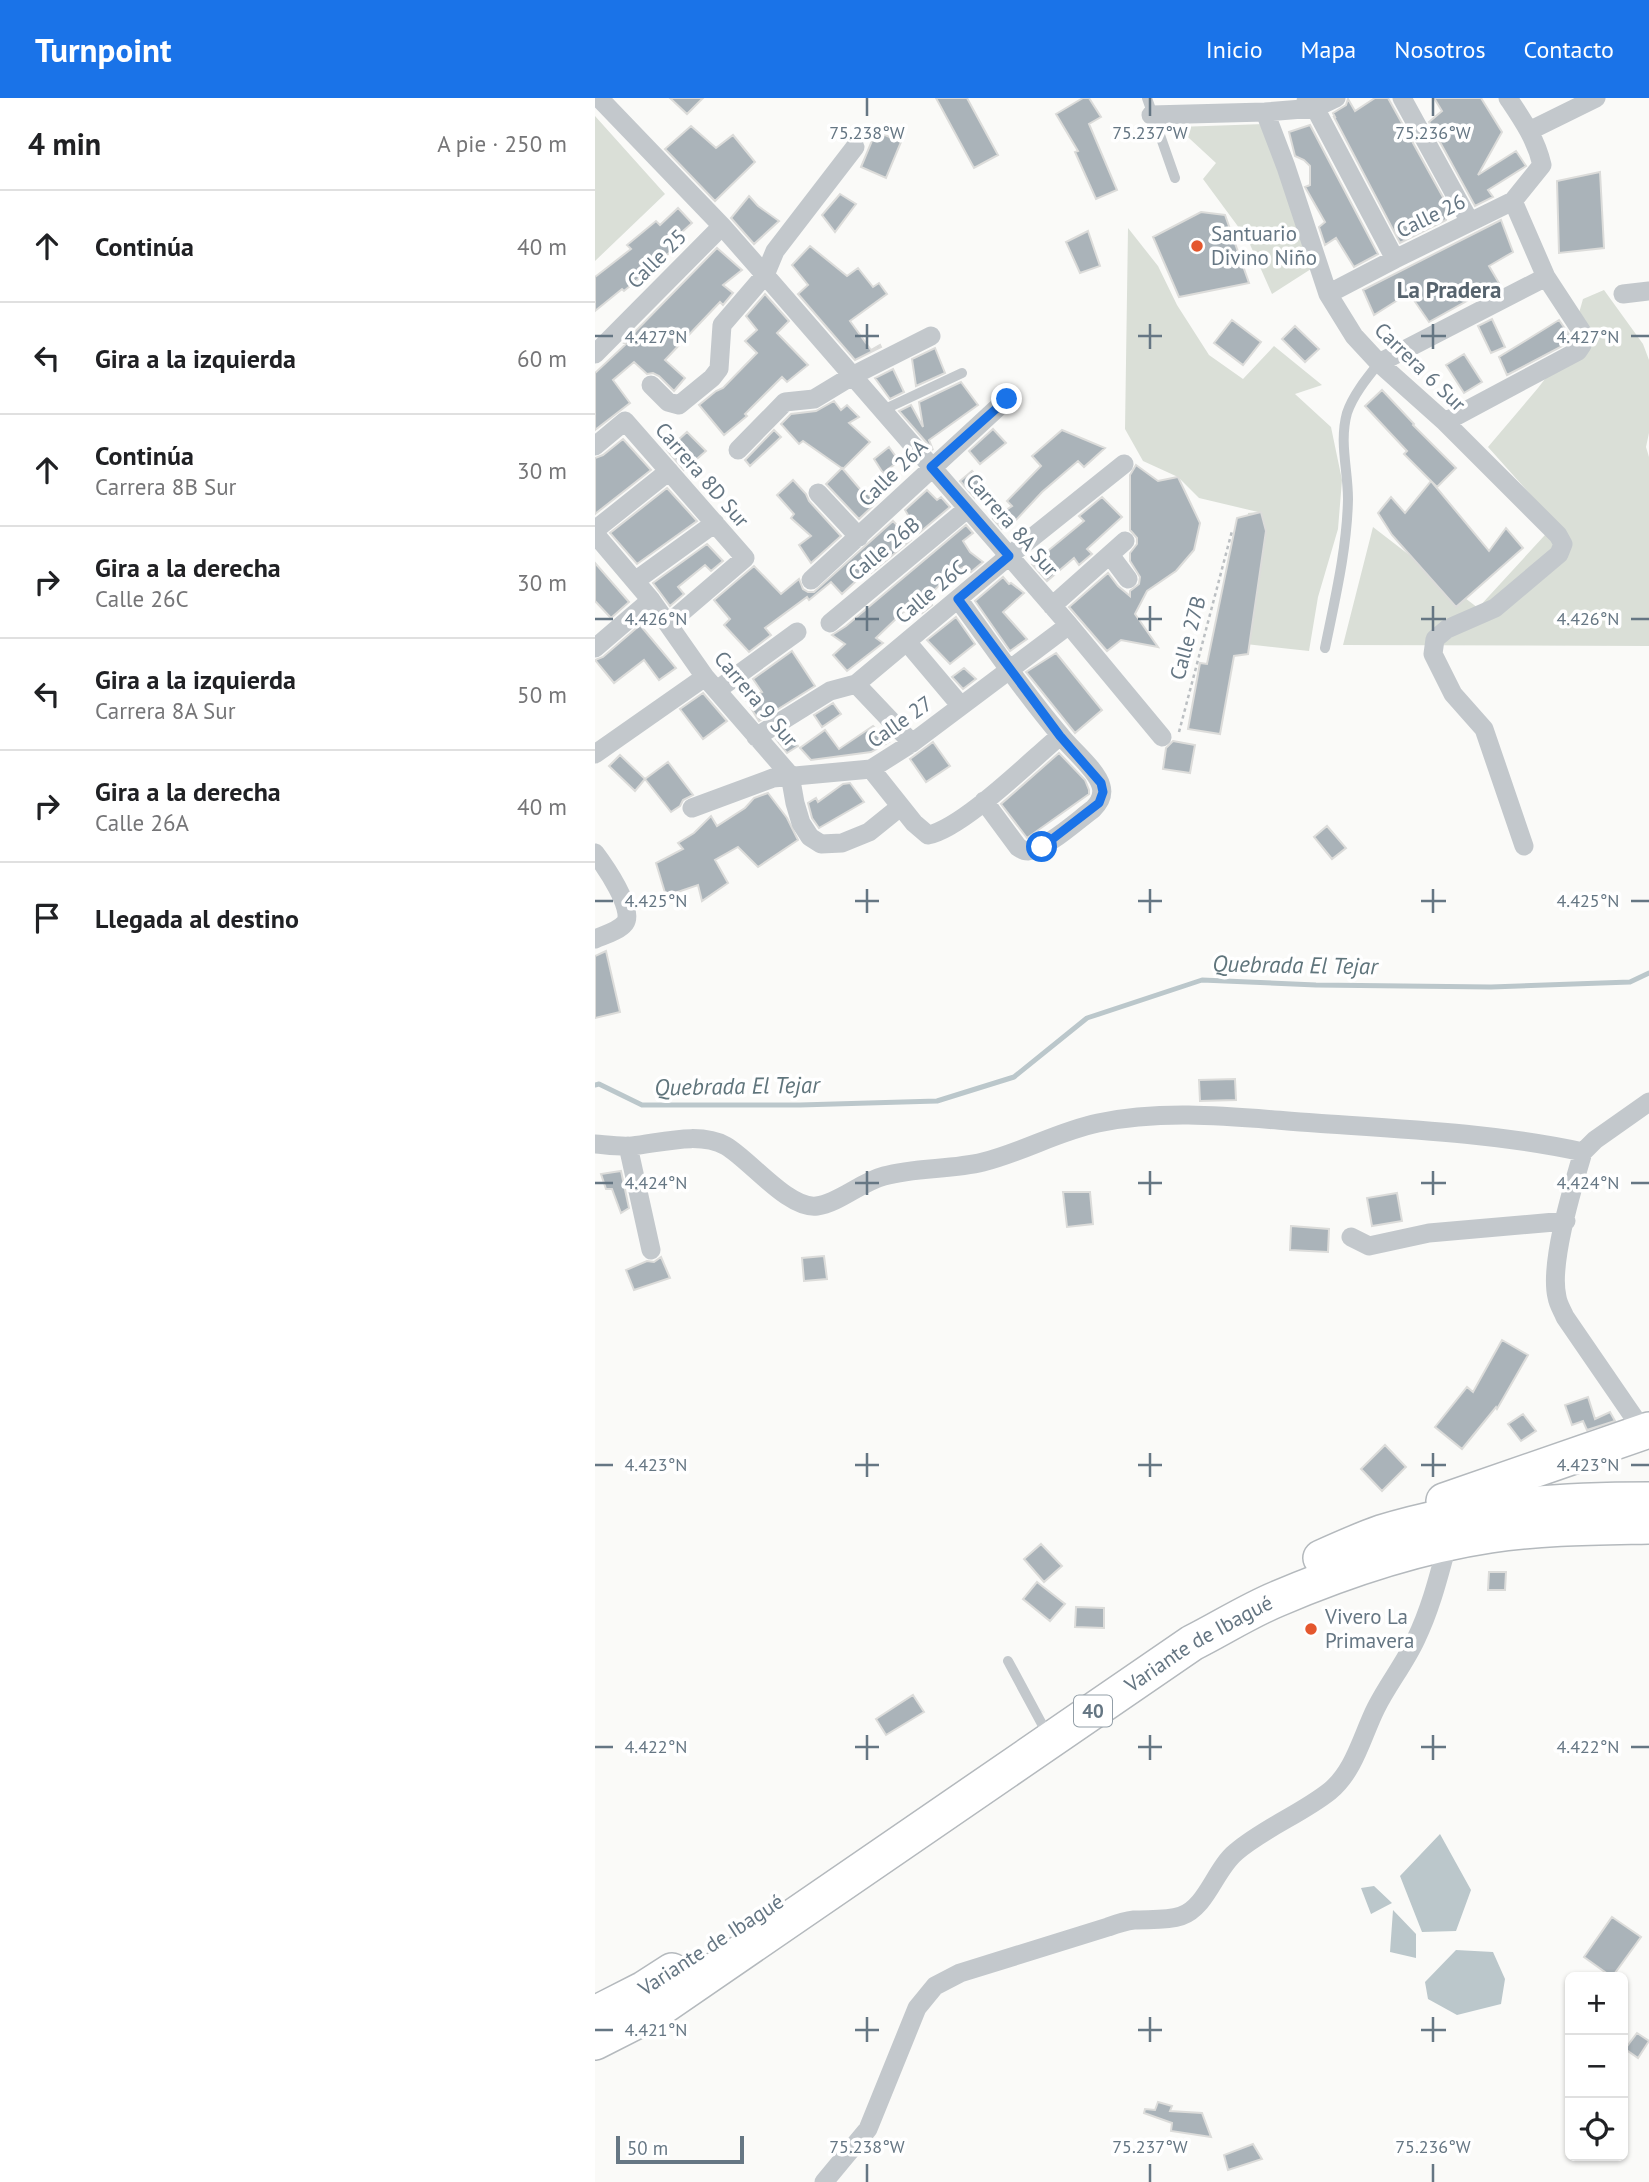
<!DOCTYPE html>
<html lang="es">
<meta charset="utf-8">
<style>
body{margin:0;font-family:"PT Sans",sans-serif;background:#f2f2f2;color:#202124}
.controls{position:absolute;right:21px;bottom:21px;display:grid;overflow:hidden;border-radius:10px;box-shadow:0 2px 5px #0004}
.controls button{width:63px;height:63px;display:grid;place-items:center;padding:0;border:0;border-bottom:2px solid #e0e0e0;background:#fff;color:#202124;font:35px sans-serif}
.scale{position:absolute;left:21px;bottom:18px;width:128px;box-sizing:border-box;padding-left:7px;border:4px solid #657683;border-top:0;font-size:19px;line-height:24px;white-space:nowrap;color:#657683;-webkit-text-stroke:5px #fff;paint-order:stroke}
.stop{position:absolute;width:21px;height:21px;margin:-16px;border:5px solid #1a73e8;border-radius:50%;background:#fff}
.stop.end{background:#1a73e8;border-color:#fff;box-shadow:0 2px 7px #0008}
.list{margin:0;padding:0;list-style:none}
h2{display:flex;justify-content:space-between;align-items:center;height:91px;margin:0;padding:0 28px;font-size:30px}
h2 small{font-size:23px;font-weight:400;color:#757577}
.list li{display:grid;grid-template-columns:46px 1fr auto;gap:21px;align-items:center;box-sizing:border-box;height:112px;padding:0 28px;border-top:2px solid #e0e0e0}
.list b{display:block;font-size:26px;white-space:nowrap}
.list p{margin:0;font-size:23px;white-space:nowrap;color:#757577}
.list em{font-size:23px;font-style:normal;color:#757577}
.icon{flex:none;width:38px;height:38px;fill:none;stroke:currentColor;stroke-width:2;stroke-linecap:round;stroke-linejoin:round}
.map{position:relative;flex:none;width:1054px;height:2084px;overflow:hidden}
header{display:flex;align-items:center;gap:42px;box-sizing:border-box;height:98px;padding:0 35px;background:#1a73e8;color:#fff}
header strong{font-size:33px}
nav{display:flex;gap:38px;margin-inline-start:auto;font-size:24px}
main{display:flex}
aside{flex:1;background:#fff}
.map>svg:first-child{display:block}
.green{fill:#dadfd7}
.water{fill:#bbc7cb}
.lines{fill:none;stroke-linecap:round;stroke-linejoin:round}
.stream{stroke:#bbc7cb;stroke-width:5}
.building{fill:#aab3b9;stroke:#dcdcda;stroke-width:2}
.highway-casing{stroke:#b4b9bd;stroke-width:38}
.path{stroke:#bbbfc2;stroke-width:2.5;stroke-dasharray:3.5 3.5;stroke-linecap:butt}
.lane{stroke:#c3c8cc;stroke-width:10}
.street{stroke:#c3c8cc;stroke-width:19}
.highway{stroke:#fff;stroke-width:35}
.route{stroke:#1a73e8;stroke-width:9}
.ticks{fill:none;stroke:#657683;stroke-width:2.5}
.poi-dot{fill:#e4572e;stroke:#fff;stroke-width:2.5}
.labels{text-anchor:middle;stroke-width:7;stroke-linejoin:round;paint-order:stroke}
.shield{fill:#fff;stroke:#939fa8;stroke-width:2}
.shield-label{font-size:19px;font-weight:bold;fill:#657683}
.street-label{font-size:21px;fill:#657683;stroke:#fff}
.poi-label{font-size:21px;fill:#657683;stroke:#fff;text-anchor:start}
.neighbourhood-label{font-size:23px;font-weight:bold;fill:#57646e;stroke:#fff}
.water-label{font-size:23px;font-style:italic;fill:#60757c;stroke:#fff}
.ticks-label{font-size:18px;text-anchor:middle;fill:#657683;stroke:#fff;stroke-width:7;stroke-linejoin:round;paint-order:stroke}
</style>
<header>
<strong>Turnpoint</strong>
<nav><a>Inicio</a><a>Mapa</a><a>Nosotros</a><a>Contacto</a></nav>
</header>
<main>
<aside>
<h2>4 min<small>A pie · 250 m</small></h2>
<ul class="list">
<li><svg class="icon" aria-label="ahead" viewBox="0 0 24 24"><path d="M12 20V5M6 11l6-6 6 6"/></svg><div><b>Continúa</b></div><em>40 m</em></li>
<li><svg class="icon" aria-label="left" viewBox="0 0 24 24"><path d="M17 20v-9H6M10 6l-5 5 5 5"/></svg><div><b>Gira a la izquierda</b></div><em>60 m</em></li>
<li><svg class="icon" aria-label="ahead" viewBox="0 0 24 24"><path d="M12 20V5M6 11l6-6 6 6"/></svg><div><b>Continúa</b><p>Carrera 8B Sur</p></div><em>30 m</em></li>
<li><svg class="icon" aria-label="right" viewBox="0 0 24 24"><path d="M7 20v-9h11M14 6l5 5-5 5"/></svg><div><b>Gira a la derecha</b><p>Calle 26C</p></div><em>30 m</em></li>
<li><svg class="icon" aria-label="left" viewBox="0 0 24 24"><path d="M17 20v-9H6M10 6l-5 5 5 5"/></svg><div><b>Gira a la izquierda</b><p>Carrera 8A Sur</p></div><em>50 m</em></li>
<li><svg class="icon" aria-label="right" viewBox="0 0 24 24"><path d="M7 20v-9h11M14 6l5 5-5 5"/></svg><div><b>Gira a la derecha</b><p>Calle 26A</p></div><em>40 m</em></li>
<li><svg class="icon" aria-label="arrive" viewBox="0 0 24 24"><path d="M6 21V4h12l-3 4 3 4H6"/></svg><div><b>Llegada al destino</b></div></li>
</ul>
</aside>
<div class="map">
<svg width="1054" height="2084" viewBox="0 0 1054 2084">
<rect width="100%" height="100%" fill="#fafaf8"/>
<!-- green -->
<path class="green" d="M0,18L70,96L0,163Z
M669,26L716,171L677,196L653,142L608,81L621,65L582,29Z
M533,130L563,168L582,207L614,257L648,281L679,248L727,287L700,296L736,329L747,382L743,431L723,499L714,553L633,544L653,444V415L663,414L604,400L583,379L548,363L530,331Z
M1009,192L1048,246L1054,262V335L1051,349L1054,359V548L748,547L778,429L883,510L961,425L893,349L943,290L974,250L988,201Z"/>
<!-- water -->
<path class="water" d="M845,1736L876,1792L861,1833L827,1834L805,1778Z
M779,1788L797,1805L776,1816L766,1790Z
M798,1812L821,1836V1860L795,1854Z
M861,1852L898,1854L910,1881L906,1906L862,1917L833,1901L830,1884Z"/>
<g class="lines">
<!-- stream -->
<path class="stream" d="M0,987L4,986L47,1007H205L342,1003L419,979L492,920L607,882L721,887L896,889L1035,884L1054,875"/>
</g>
<!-- building -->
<path class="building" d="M75,0H108L92,16Z
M341,0H372L403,57L379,70Z
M488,0H494L506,19L494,26L522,92L501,101L480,54L483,53L461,16Z
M780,0H793L854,110L851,122L805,145L739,19H740L738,15L751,7L753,1L760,13Z
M839,0H886L907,34L883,77L921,53L931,68L893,92L898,99L880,108L834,24L847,13Z
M715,27L783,156L759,169L741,140L730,147L724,129L730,124L710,89L715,87V68L709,62L700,58L694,34Z
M96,28L121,50L138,37L160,64L120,103L70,51Z
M281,33L306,44L291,80L266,69Z
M1005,74L1009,150L964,155L962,83Z
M245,96L261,106L240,134L227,117Z
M154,98L163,108L184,123L159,146L136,120Z
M83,110L97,125L77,143L82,149L46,177L47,178L29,193L27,191L0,213V179L36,151L32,147L61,123L65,127Z
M606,114L630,117L654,185L584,199L558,139Z
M906,122L918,154L894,168L904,185L834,224L814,195L779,217L768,192Z
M493,133L505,168L485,175L471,144Z
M215,148L252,178L263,170L278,189L284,185L292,196L255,223L276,252L285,247L286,249L260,262L203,196L213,187L197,167Z
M122,150L147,172L128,187L138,195L128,207L125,204L70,262L90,280L79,293L64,278L58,275L52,276L39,264L18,282L35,305L0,332V275L31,246L29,245Z
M170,196L194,223L182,235L213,267L192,284L187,279L150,316L152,318L129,337L104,307L121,293L128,290L162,255L150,243L162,232L151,218Z
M897,221L910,249L896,255L883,228Z
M637,222L666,244L648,267L619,245Z
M964,222L975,238V244L912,277L904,259Z
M700,228L724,251L710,264L687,241Z
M340,250L350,275L321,288L317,261Z
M869,256L887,284L869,295L851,267Z
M298,271L309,294L295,301L280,280Z
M366,284L383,307L334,342L338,352L304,313L316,307L328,329L324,304Z
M787,292L819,326L818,327L861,370L842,389L809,356L812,353L770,308Z
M239,303L246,312L252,307L264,319L254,325L275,344L248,371L208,343L204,346L186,326L196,316L221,313Z
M398,331L411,345L385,366L374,353Z
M179,332L186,339L155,368L150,362Z
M467,332L510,350L489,369L483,363L447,394L421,422L407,431L398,421L417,408L412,403L446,368L437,358Z
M92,334L111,353L89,372L72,352Z
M28,341L56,372L0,416V360L8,357Z
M294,349L304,363L288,375L279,361Z
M541,367L563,383L583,379L605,425L599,452L581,473L552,493L540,516L563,549L526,542L512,553L474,509L513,475L523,488L535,498V493L544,486L545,479L535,463V455L542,446V440L535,432V377Z
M247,370L270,397L272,395L281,405L264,421L231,386Z
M377,373L391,390L380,400L365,383Z
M198,382L211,396L214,403L246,438L216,465L204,447L216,438L196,420L199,416L182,397Z
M836,383L894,453L911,430L928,450L861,509L797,437L783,415L796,399L810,415Z
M72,390L102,423L42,466L15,435Z
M332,392L342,402L346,399L355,409L324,435L310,412Z
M507,399L527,419L492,451L497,456L484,467L479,460L452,483L437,466L489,423L484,418Z
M666,414L671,433L653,556L639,558L625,636L593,631L605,565L612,566L642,420Z
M298,423L316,442L276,475L273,472L247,496L236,484L214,502L212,499L170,530L176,537L154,554L129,527L135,521L119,502L159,468L186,496L204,481L208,491L213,494H219Z
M371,427L378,435L368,443L375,454L388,464L376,474L371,468L357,475L331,500L337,507L327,515L320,506L306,516L281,540L288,545L252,573L238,557L250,546L237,537L251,528Z
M112,446L128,463L116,473L110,467L83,489L89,496L75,508L58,485Z
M0,465L34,504L16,520L0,503Z
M408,479L414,486L416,485L429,495L408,514L432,541L415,553L380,503Z
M361,519L380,546L355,566L332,542Z
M45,527L81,570L64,582L49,562L19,585L0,562L8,559Z
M197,553L220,588L164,623L151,602L167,594L158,581Z
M461,555L507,612L480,635L431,574Z
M369,570L381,581L368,591L357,579Z
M108,595L132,623L108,641L85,611Z
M238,605L246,616L227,629L219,617Z
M278,628L294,644L276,654L216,662L205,650L230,632L244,651Z
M192,634L203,648L192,655L181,641Z
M578,643L600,647L595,675L568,671L571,650Z
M338,644L355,668L331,684L315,661Z
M464,655L490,682L494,692V696L432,740L406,706Z
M25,657L50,681L40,693L14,668Z
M73,664L98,697L88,702L85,708L76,714L50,681Z
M255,685L269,704L224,730L217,720L213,705L221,700L223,704L248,686Z
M173,695L192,720L203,742L163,769L143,749L120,762L133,785L107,803L103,787L71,798L61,765L88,751L83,745L99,735L116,718L122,728L150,710L159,700Z
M732,728L751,750L737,761L719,739Z
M11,853L25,914L0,920V858Z
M640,981L641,1002L605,1003L604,982Z
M26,1073L34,1110L26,1115L17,1091H11L6,1076Z
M468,1094H495L498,1126L472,1129Z
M802,1095L807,1123L777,1128L772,1100Z
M696,1128L734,1131L733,1154L695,1152Z
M229,1158L232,1181L209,1183L207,1160Z
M66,1159L75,1180L39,1192L31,1172L52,1163L59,1164Z
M907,1242L933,1257L902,1311L901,1309L867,1351L840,1329L872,1289L878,1294Z
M993,1299L1000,1321L1015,1314L1020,1323L992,1332L988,1323L977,1327L970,1307Z
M928,1316L941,1333L926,1343L913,1326Z
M790,1347L811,1369L787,1393L766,1371Z
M446,1446L467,1468L449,1484L429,1461Z
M894,1474H911L910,1492H893Z
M442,1484L470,1506L455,1523L428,1501Z
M481,1509L509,1510V1530L480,1529Z
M318,1597L329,1614L291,1637L281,1621Z
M1017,1819L1046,1839L1017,1879L989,1859Z
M1042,1935L1054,1943L1043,1960L1030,1951Z
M563,2004L577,2008L575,2013L607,2015L616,2039L576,2033L577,2025L549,2015L550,2011L560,2012Z
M658,2046L667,2061L633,2072L629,2057Z"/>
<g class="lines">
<!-- highway casing -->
<g class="highway-casing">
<g id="highway">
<path d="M849,1403L1054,1332"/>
<path d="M726,1460C746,1451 766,1442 786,1435C873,1408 964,1402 1054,1402"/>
<path d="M0,1916L49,1891L77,1873"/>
<path id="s1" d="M0,1944L61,1913L597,1545C625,1531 653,1513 682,1501C750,1472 822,1448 895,1437C947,1429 1001,1429 1054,1428"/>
</g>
</g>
<!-- path -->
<path class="path" d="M584,634L637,433"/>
<!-- lane -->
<path class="lane" d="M552,0L580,80
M288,312L367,275
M730,550C740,501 752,451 753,401C753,372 744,344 752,315C758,297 772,280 784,265
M413,1563L448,1628"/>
<!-- street -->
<path class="street" d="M4,0L127,128L170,177L474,527L567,639
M807,0L875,124
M711,3L720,10L800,161
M670,14L691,69L733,196L759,238L784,265L850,324L963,437L968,446L964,456L900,510L852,531L840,541L838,556L858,596L889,631L929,748
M556,17L670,14L720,10L741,0
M934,33L1001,0
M733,196L800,161L918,103L947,67C941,41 927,21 913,0
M1028,196L1054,193
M0,256L127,128
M784,265L951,179
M56,287L73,304L84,307L117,280L124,271L127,227L170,177L180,153L260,49
M850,324L983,253L987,247V234L951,179L918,103
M0,348L30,323L150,460L73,526
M143,352L190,304L219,301L257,278L336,238
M223,395L264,439
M0,432L74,373
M0,436L56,502L110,579L195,677L200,705L206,725L215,739L226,746L247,745L274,734L305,709
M515,457L533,481
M216,482L412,301
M40,483L120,425
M363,501C397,547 429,595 466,638C477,652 502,672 506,688C509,698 504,705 498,711C483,722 450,752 433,753C428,753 428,752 423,749L389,703
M457,508L530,443
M235,525L372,411
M312,544L366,608
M0,550L56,502
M261,586L317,645
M122,592L202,534
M161,639L235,593L261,586L414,458L529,366
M0,656L110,579
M276,671L319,725L333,737C368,730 435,663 465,638
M97,710L178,680L276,671L317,645L474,527
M0,755C9,767 40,811 30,825C24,833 9,837 0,841
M0,1046C12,1047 25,1049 37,1048C66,1045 104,1033 131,1048C155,1062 194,1112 222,1108C244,1105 266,1084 289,1078C321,1069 356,1072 388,1064C428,1054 464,1033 503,1025C574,1010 648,1020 720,1025C809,1031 900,1035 988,1054
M33,1048L56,1152
M756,1139L774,1148L834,1135L971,1123
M1049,1334L970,1219C967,1212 963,1206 962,1199C954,1166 978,1088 988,1054L1000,1042L1054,1004
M229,2084L273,2031L322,1910L340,1888L365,1875L513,1829C521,1826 530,1823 539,1822C554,1821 572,1823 586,1818C612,1809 620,1771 641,1754C669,1730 706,1716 735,1693C760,1672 767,1638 781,1610C793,1586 810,1565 821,1541C836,1510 844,1477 853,1444"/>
<!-- highway -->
<use href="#highway" class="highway"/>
</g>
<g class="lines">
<!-- route -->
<path class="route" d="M412,301L336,369L414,458L363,501L465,638L506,685L508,694L504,705L447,749"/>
</g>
<!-- ticks -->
<path class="ticks" d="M272,0V18M555,0V18M838,0V18M272,226V251M555,226V251M838,226V251M0,238H18M260,238H284M543,238H567M826,238H851M1036,238H1054M272,508V533M555,508V533M838,508V533M0,521H18M260,521H284M543,521H567M826,521H851M1036,521H1054M272,791V815M555,791V815M838,791V815M0,803H18M260,803H284M543,803H567M826,803H851M1036,803H1054M272,1073V1097M555,1073V1097M838,1073V1097M0,1085H18M260,1085H284M543,1085H567M826,1085H851M1036,1085H1054M272,1355V1379M555,1355V1379M838,1355V1379M0,1367H18M260,1367H284M543,1367H567M826,1367H851M1036,1367H1054M272,1637V1662M555,1637V1662M838,1637V1662M0,1649H18M260,1649H284M543,1649H567M826,1649H851M1036,1649H1054M272,1919V1944M555,1919V1944M838,1919V1944M0,1932H18M260,1932H284M543,1932H567M826,1932H851M272,2066V2084M555,2066V2084M838,2066V2084"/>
<!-- markers -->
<g class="poi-dot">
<circle cx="602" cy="148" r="7"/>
<circle cx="716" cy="1531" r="7"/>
</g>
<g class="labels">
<!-- shield labels -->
<rect class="shield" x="479" y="1597.5" width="38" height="31" rx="5"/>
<g class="shield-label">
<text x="498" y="1620">40</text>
</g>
<!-- street labels -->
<g class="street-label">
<text transform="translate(836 118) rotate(-26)" y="7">Calle 26</text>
<text transform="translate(62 161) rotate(-45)" y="7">Calle 25</text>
<text transform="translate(825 269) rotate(44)" y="7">Carrera 6 Sur</text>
<text transform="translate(298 375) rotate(-44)" y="7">Calle 26A</text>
<text transform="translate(107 377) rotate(49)" y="7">Carrera 8D Sur</text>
<text transform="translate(417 427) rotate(49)" y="7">Carrera 8A Sur</text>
<text transform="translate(289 451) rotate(-40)" y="7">Calle 26B</text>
<text transform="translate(336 494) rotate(-40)" y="7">Calle 26C</text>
<text transform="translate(593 540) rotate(-75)" y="7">Calle 27B</text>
<text transform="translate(161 601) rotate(50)" y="7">Carrera 9 Sur</text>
<text transform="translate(305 624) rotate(-35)" y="7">Calle 27</text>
<text dy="7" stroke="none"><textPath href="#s1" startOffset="724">Variante de Ibagué</textPath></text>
<text transform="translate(116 1847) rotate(-33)" y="7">Variante de Ibagué</text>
</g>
<!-- poi labels -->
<g class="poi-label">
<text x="616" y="143">Santuario<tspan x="616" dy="24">Divino Niño</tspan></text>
<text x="730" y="1526">Vivero La<tspan x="730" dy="24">Primavera</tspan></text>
</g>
<!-- neighbourhood labels -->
<g class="neighbourhood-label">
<text x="854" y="200">La Pradera</text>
</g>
<!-- water labels -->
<g class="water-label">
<text transform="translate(700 867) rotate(1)" y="8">Quebrada El Tejar</text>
<text transform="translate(142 988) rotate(-1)" y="8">Quebrada El Tejar</text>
</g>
</g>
<g class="ticks-label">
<text x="272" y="41">75.238°W</text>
<text x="555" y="41">75.237°W</text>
<text x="838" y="41">75.236°W</text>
<text x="61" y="245">4.427°N</text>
<text x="993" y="245">4.427°N</text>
<text x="61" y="527">4.426°N</text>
<text x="993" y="527">4.426°N</text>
<text x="61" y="809">4.425°N</text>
<text x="993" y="809">4.425°N</text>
<text x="61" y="1091">4.424°N</text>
<text x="993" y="1091">4.424°N</text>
<text x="61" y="1373">4.423°N</text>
<text x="993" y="1373">4.423°N</text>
<text x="61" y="1655">4.422°N</text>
<text x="993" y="1655">4.422°N</text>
<text x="61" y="1938">4.421°N</text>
<text x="272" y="2055">75.238°W</text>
<text x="555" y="2055">75.237°W</text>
<text x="838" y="2055">75.236°W</text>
</g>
</svg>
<div class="controls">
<button>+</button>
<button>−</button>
<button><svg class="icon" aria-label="locate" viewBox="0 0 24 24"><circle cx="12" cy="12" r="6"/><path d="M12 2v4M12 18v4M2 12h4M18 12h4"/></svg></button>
</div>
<div class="scale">50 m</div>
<div class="stop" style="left:447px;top:749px"></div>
<div class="stop end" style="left:412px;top:301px"></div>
</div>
</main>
